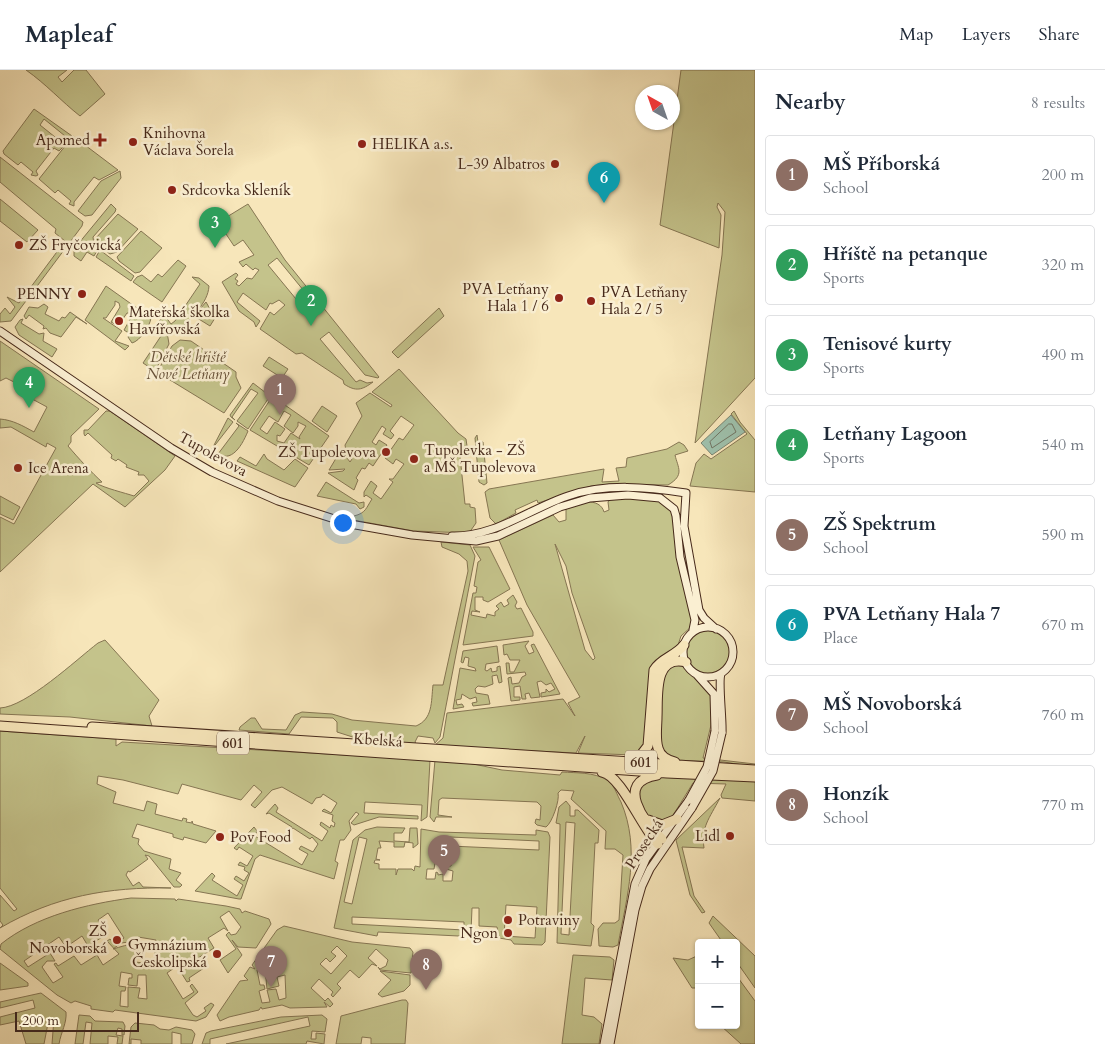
<!DOCTYPE html>
<meta charset="utf-8">
<style>
body{margin:0;font-family:Cardo,serif;background:#f2f2f3;color:#1f2937}
.controls{position:absolute;right:15px;bottom:15px;display:grid;overflow:hidden;border-radius:5px;box-shadow:0 1px 4px #0004}
.controls button{width:45px;height:45px;display:grid;place-items:center;padding:0;border:0;border-bottom:1px solid #e0e1e3;background:#fff;color:#1f2937;font:25px sans-serif}
.compass{position:absolute;left:635px;top:15px;width:45px;height:45px;border-radius:50%;background:#fff;box-shadow:0 1px 4px #0004;rotate:320deg}
.scale{position:absolute;left:15px;bottom:12px;width:124px;box-sizing:border-box;padding-left:5px;border:2px solid #472a1b;border-top:0;font-size:14px;line-height:18px;white-space:nowrap;color:#472a1b;-webkit-text-stroke:4px #faefd2;paint-order:stroke}
.you{position:absolute;left:342px;top:452px;width:18px;height:18px;margin:-12px;border:4px solid #fff;border-radius:50%;background:#1a73e8;box-shadow:0 0 0 8px #1a73e833}
.badge{display:grid;place-items:center;width:32px;height:32px;border-radius:50%;background:#ea580c;color:#fff;font-size:16px;font-weight:700}
.pin{position:absolute;translate:-50% -41px;filter:drop-shadow(0 1px 2px #0008)}
.pin::after{content:'';position:absolute;top:26px;width:18px;height:15px;background:inherit;clip-path:polygon(0 0,100% 0,50% 100%)}
.list{margin:0;padding:0;list-style:none}
h2{display:flex;justify-content:space-between;align-items:center;height:65px;margin:0;padding:0 20px;font-size:21px}
h2 small{font-size:16px;font-weight:400;color:#747a83}
.list li{display:grid;grid-template-columns:32px 1fr auto;gap:15px;align-items:center;box-sizing:border-box;height:80px;margin:0 10px 10px;padding:0 10px;border:1px solid #e0e1e3;border-radius:5px}
.list b{display:block;font-size:19px;white-space:nowrap}
.list p{margin:0;font-size:16px;white-space:nowrap;color:#747a83}
.list em{font-size:16px;font-style:normal;color:#747a83}
.map{position:relative;flex:none;width:755px;height:974px;overflow:hidden}
header{display:flex;align-items:center;gap:30px;box-sizing:border-box;height:70px;padding:0 25px;background:#fff;border-bottom:1px solid #e0e1e3}
header strong{font-size:24px}
nav{display:flex;gap:28px;margin-inline-start:auto;font-size:18px}
main{display:flex}
aside{flex:1;background:#fff}
.map>svg:first-child{display:block}
.green{fill:#c4c38b;stroke:#867653;fill-rule:evenodd}
.water{fill:#9ec0ab;stroke:#7b8471}
.lines{fill:none;stroke-linecap:round;stroke-linejoin:round}
.shore{stroke:#727563;stroke-width:1}
.secondary-casing{stroke:#472a1b;stroke-width:9}
.highway-casing{stroke:#472a1b;stroke-width:11}
.secondary{stroke:#faefd2;stroke-width:7}
.highway{stroke:#f7e6ba;stroke-width:9}
.secondary-bridge-casing{stroke:#472a1b;stroke-width:9;stroke-linecap:butt}
.secondary-bridge{stroke:#faefd2;stroke-width:7}
.poi-dot{fill:#8f2418;stroke:#faefd2;stroke-width:2}
.labels{text-anchor:middle;stroke-width:5;stroke-linejoin:round;paint-order:stroke}
.shield{fill:#faefd2;stroke:#7d6552;stroke-width:1}
.shield-label{font-size:14px;font-weight:bold;fill:#472a1b}
.poi-label{font-size:15px;fill:#472a1b;stroke:#faefd2;text-anchor:start}
.park-label{font-size:15px;font-style:italic;fill:#665037;stroke:#faefd2}
.street-label{font-size:15px;fill:#472a1b;stroke:#faefd2}
</style>
<header>
<strong>Mapleaf</strong>
<nav><a>Map</a><a>Layers</a><a>Share</a></nav>
</header>
<main>
<div class="map">
<svg width="755" height="974" viewBox="0 0 755 974">
<rect width="100%" height="100%" fill="#f7e6ba"/>
<filter id="stains"><feTurbulence type="fractalNoise" baseFrequency=".004" numOctaves="4"/><feColorMatrix values="0 0 0 0 .2 0 0 0 0 .09 0 0 0 0 .02 0 0 0 .5 -.17"/></filter>
<radialGradient id="worn" r=".72"><stop offset=".6" stop-color="#630" stop-opacity="0"/><stop offset="1" stop-color="#630" stop-opacity=".3"/></radialGradient>
<!-- green -->
<path class="green" d="M26,0H67L58,7L62,12L74,0H86L105,24L80,46C61,31 46,14 26,0Z
M681,0H755V308L695,373L722,185L725,142L718,133L717,137L721,145L719,178L660,155Z
M34,39L72,66L70,70L44,49L40,55L65,75L59,81L54,78L36,101L38,105L36,106L31,105L33,102L21,92L18,95L4,84L3,81Z
M73,66L118,100L99,110L94,107L74,132V136L69,134L71,131L58,120L55,123L39,109Z
M0,87L83,152L82,156L11,251L0,252V244L5,238L10,244L15,237L7,227L19,233L65,171L55,163L56,159L0,112Z
M120,101L121,108L92,145L85,146L78,141L101,111Z
M0,129L38,160L27,172L0,151Z
M111,134L116,139L115,142L93,167L94,175L98,179L94,186L87,182L81,191L74,186V179Z
M248,134L285,190L379,307L378,308L365,305L329,262L320,269L356,312L360,310L367,313L373,312C362,320 356,322 344,314L343,310L302,283L296,284L260,259L270,242L274,245L285,235L279,230L272,234L270,233L266,240L243,223L237,232L260,251L256,257L254,252L239,241L222,212L236,203L238,205L235,209L238,211L236,214L239,216L247,208L252,209L259,200L255,198L253,200L246,194L243,197L239,192L254,185L243,170L234,176L222,158L216,161L212,156ZM277,188L304,221L296,229L268,195Z
M118,144L138,159L117,182L110,184L97,175L95,169Z
M141,161L162,178L140,202L135,203L119,191L117,187Z
M100,180L134,206L131,211L96,187Z
M178,190L186,196L162,232L133,212L137,207L142,205L151,212L158,204L162,207Z
M192,207L199,208L209,216C208,234 190,248 179,260H171L158,252L165,246L171,254L175,251L200,214Z
M106,216L151,248C150,256 140,271 132,273L128,267L130,264L124,260L132,246L129,243H127L118,256L111,252L120,237L119,233L115,231V235L106,248H103L122,261L115,271L129,276L125,280L85,250Z
M206,232L215,248L210,256L194,246Z
M44,234L48,237L45,244L59,251L62,247L65,248L70,242L87,254L76,247L61,267L50,263L46,258L43,259L44,256L29,245L26,249L24,246L29,237L38,238Z
M439,238L444,246L398,288L392,282Z
M23,249L21,253L39,264L44,263L43,271L57,279L52,287L19,265L15,257L20,250Z
M157,254L167,262L169,274L155,301L143,293L163,263L155,257Z
M180,270L191,271L236,302V307L241,318L224,343L157,302L172,276Z
M0,271L99,339L71,366V372L68,376C79,389 92,403 102,412L96,413C104,418 125,423 134,426L149,411L144,405H138L139,402L126,397L127,395L118,389L116,391L111,388L112,385L88,363L85,366L84,364V360H88L106,341H110L175,386L165,400L125,437L93,414L0,502V447L14,454L56,378L47,373L46,377L11,357L0,358V349C13,350 23,356 34,362L47,337L21,323L15,316L16,313L6,308L0,311Z
M269,287L288,299L282,308L263,296Z
M399,299L458,363L466,369L467,376L459,377L465,434H470V437L475,438L476,453L469,463L414,461L353,450L354,446C366,443 366,438 372,429L366,425L364,427V422L371,411L377,416L373,423L381,429L393,412L389,409H393L404,394L396,389L393,394L385,388L399,368L403,370L414,355L401,346L390,361L394,365L391,369L383,364L386,359L382,356L372,372L376,375L379,370L387,375L373,396L369,393L365,399L362,398L356,408L358,410L354,420L328,403L343,401L345,399L329,400L338,385L344,384L350,392L352,389L346,381L345,375L362,346L356,333L370,323L391,337L392,335L372,322Z
M253,313L270,326L248,359L237,351L258,323L251,319L232,347L235,350L231,347L230,345Z
M275,328L329,366L309,395L250,360L270,330ZM284,341L291,345L284,356L293,363L298,356V352L306,356L299,367L300,369L291,363L284,373L277,371V365L280,366L285,359L275,352L267,364L260,359L269,346L278,352Z
M322,336L337,346L327,362L312,351Z
M734,341L740,352L755,370V422L690,416L696,393L704,384L711,389L747,364L731,344Z
M228,348L233,352L212,379L218,384L239,356L236,353L248,361C241,378 229,397 212,379Z
M477,365L478,372H483L487,413L484,415L479,412L475,368Z
M679,372L684,375L688,381L675,385C678,398 685,405 668,415L611,414L591,416L538,433L537,430L515,440L516,443L496,454L490,448L485,422L489,419L604,399L602,412L619,411L616,398L626,397L627,388L667,379Z
M264,384L267,389L284,400L295,389L308,398L295,417L237,391L240,387L256,396Z
M326,412L359,433L364,432V437L360,439L356,434L317,426Z
M0,426L20,437L13,450L0,444Z
M619,427L657,430L669,436L673,445L676,481L693,547L692,556L681,566L676,581L667,585L644,679L635,685L578,683L585,666L576,683L434,676L443,668L447,643L563,629L575,646L568,633L580,627L527,535L499,470L553,445L559,452L566,450V439C576,431 600,427 604,442L609,440L608,432L610,429ZM555,474L566,496L572,523L595,588L593,590L585,580Z
M441,472L470,475L475,486L440,667L435,673L433,668L418,666L415,672L417,675L362,670L337,662V652L333,648L301,647L289,664L239,660L240,657L251,648H255L262,659L286,660L295,645L302,642L332,644L352,650L416,656C433,649 431,632 433,615H443L468,501L467,491L459,484L442,477Z
M473,477H489L510,519L488,532L483,530V527H475V540L480,542L472,541L471,545L486,548L487,544L495,546V542L499,539L496,536L501,532L504,537L509,534L507,530L513,525L517,532L515,536L517,539L521,538L533,562V566L463,575L473,523H476L477,517L474,516L478,492L481,490Z
M686 582a22 22 0 1 1 44 0a22 22 0 1 1-44 0Z
M105,570L159,630L149,646L152,656L70,647L0,644V638C26,637 76,590 98,573Z
M529,571L525,576L529,584L534,582L531,575L534,574L560,624L541,627V623L546,622V619L549,622L555,619L551,613L546,615L541,611L537,612L540,627L531,628L529,623L525,624L526,629H522L520,616L514,617V627H520V630L511,631L508,608L511,607L512,614L519,613L522,607L526,605L525,602L507,604L506,593H509L510,602H514L520,590H510L507,584L504,585L503,575Z
M497,576L499,592L486,594L485,600L487,601L491,598L492,602L497,601V597L500,596L502,612L499,613L497,605L492,606L493,614L485,617L478,616L475,619L476,623L488,625L490,634L473,636L472,633L477,632L476,627L470,629L462,624L461,629L456,630L457,635L462,634L464,637L453,639L460,598L476,601L475,598L468,596L469,588L465,587L463,593L461,592L463,581Z
M679,595L685,597L708,620L712,627L711,655L703,688L755,694V697L724,692L673,690C667,687 662,682 660,676C659,667 661,608 665,601C668,596 674,596 679,595Z
M0,661L116,669V676L122,672L430,690L427,747L421,751L422,735L365,732L364,743L418,746V749L379,747L354,755L351,753L359,744L356,742L349,751L351,760L344,770H340L335,791L338,793L334,809L260,785L255,789L241,829H239L195,821L212,803L215,806L212,810L237,826L243,815L234,809L236,806L244,811L249,803L244,800L245,797L238,795L240,792L247,796L253,786L239,777L237,780L234,778L254,757L257,761L255,766L302,795L308,784L299,779L301,776L313,782L318,774L312,767L310,769L293,758L291,760L292,757L269,743L266,744L275,734L278,738L276,742L322,771L328,761L320,755L321,752L330,758L331,755L334,757L335,753L332,751L333,745L322,741L324,739L331,743L337,733L323,724L321,727L316,728L312,734L282,717L272,720L255,738L251,735L262,722L254,715L241,730L182,714L178,724L123,710L98,706L97,714L116,722L113,733L144,741L147,731L157,734L155,744L182,751L183,748L187,749L186,752L192,753V751L193,754L216,761L206,773L184,767L183,770L173,767V764L137,754L132,767L139,769L138,774L144,781L171,789L169,799L181,803L176,810L182,815L180,817H174L149,786L145,785L148,789L130,802L128,801L126,805L133,816L139,812L143,817L171,818C108,817 55,826 0,858L3,855L0,851V825L14,841L17,839L0,818Z
M435,690L464,692L502,700L560,705L562,702C576,703 594,702 607,710C614,714 617,725 621,732C641,779 627,826 618,875L613,877L599,876L598,859L603,853H615L619,850L623,785L615,779H605L606,761L571,729L574,721L561,720L558,723C560,730 552,753 546,757L537,755L535,753L536,749L540,750L541,736L537,732L442,728L439,730L438,745L452,747H436L434,752L430,747Z
M656,707L755,711V731L722,728L721,725L726,714L693,713L672,747L659,752L646,746L637,723L638,717Z
M720,728C709,749 701,757 704,778L682,777L694,826L705,842L702,843L690,825L676,770Z
M566,731L570,736V746H575V740H578L599,760L598,773H595L591,853L594,856L591,876L557,873L560,759V754L556,753L559,737ZM566,752L575,753L569,865L561,864Z
M377,757L405,758L402,763H394V771L409,772L410,758H417L418,774L413,778V773L405,772L404,777H394V772L379,771L381,778H378L376,789L380,790H375L374,793L379,794V799H396V805L398,799H412L414,801L415,796L420,797L421,759L439,762L536,765V760L548,762L550,767L545,872L542,875L514,874L511,870L499,868L378,862L377,866L334,858L353,770L365,760ZM359,767L367,769L352,834L344,832ZM450,767L539,771V780L450,776ZM436,787L452,788L451,796H447L446,799L453,801L452,811H443V804L438,805V803L436,802L435,809H426L427,799H434ZM506,835L537,837L535,868L504,866ZM472,838H479V856L497,857L499,867L484,866V862H471ZM352,847L464,852V860L352,854Z
M131,828L175,829L176,831L178,829L226,836L240,839L242,843L245,841L269,849L271,854L256,878L238,877L232,870L242,885L228,903L220,890L236,879L226,865L229,862L231,865L236,864L241,857L229,841L220,847L228,861L224,858L208,868L214,878L198,888L204,898L189,908L190,911L187,912L177,896L167,903L183,929L194,922L190,916L192,914L198,922L185,933L193,945L197,947L206,941L204,938L211,933L214,935L206,947L196,951L115,940L113,942L91,939V936L75,931L71,933L57,925L0,879L1,874C36,846 87,834 131,828ZM108,843L124,868L115,875L110,869L107,871L119,884L103,895L97,885L81,895L74,886L58,896L56,893L54,894L63,907L53,913L42,897L47,891H55L50,883L28,897L24,891L59,867L66,877L82,866L88,876L104,866L105,868L108,865L98,850ZM138,867L156,870L154,894L135,892L140,876H137V873C129,874 120,877 113,879L121,873L137,871ZM121,902L132,904V908H129L128,915L137,916L138,905H146L147,929L138,928L140,918L128,917V937L120,936L121,921H125L126,917L119,916Z
M713,846L755,886V918L736,891V873H723L709,853Z
M284,856L352,872L410,878L413,882L411,903L380,900L378,897L380,899L386,896L388,890L376,879L368,888L377,896L372,894L359,908L350,900L337,914L341,918L333,927L331,925L333,922L319,909L311,918L325,931L328,928L333,934L330,937L324,932L327,937L290,938L282,935L262,939L261,937L259,940L229,947L220,951L217,945L240,911L248,910L244,906L250,897L255,899L252,895L277,860ZM337,876L347,886L331,904L320,894L326,888L330,892L336,886L331,882ZM265,899L267,919L279,916L277,907L285,905L286,928L279,930L276,919L267,920L270,932L262,933L259,921L265,919L264,915H260L257,900Z
M573,885L610,887L614,890L612,910L585,908L582,945L594,947L602,954L599,974H562Z
M699,885V918H692L673,888L688,890Z
M0,893L28,913V916L0,920Z
M380,901L410,905V915L404,921L382,927L378,924L391,910Z
M736,905L755,931V974H741L720,955H736Z
M41,923L66,942C67,953 61,962 59,974H52L54,948H49L44,974H26L19,951L0,955V947L35,938L33,930L0,938V932Z
M402,930H406L408,933L405,974H371V968L362,967L361,974H336L341,946Z
M79,945L90,946L95,951L123,952L125,956L124,965H122V959L118,958L116,965L123,966L122,974H117L118,967L108,966V974H90L92,953L86,952L83,974H75Z
M322,945L327,949L325,962L312,961L311,969H316V963L325,964L324,974L307,971L306,974H226L310,956L308,947L210,969V974H202L206,963L211,961L281,947Z
M135,953L154,955L160,959L169,960L176,957L192,960L195,964L192,974H181V964L172,962V974H141V970L131,969V974H129L131,957Z"/>
<!-- water -->
<path class="water" d="M731,345L745,362L712,385L701,373Z"/>
<g class="lines">
<!-- shore -->
<path class="shore" d="M729,354H732L736,362L712,378L710,372Z"/>
<!-- secondary casing -->
<g class="secondary-casing">
<path id="secondary" d="M0,261L171,378L212,402L278,431L350,454L412,465L476,471L498,466L560,437L590,428L628,425L660,428L674,439L676,446L680,487L695,550L693,560
M452,466C495,467 529,439 568,426C606,413 647,417 686,423L684,456L699,540L704,548L716,559
M683 582a25 25 0 1 1 50 0a25 25 0 1 1-50 0Z
M721,604C718,612 723,651 722,663
M697,605L714,624L715,661
M604,974L635,814L646,789L689,730
M610,974L635,840L642,816L650,799L692,738"/>
</g>
<!-- highway casing -->
<g class="highway-casing">
<path id="highway" d="M0,656L667,703L755,707
M92,657L755,700
M630,689L641,685L648,676L654,600C661,588 676,586 684,575
M675,692C667,690 660,686 658,678C655,669 657,656 657,647C658,626 653,584 686,592
M602,702C621,705 642,758 658,774
M657,705C614,712 644,752 662,769
M648,750L662,755L677,749"/>
</g>
<!-- secondary -->
<use href="#secondary" class="secondary"/>
<!-- highway -->
<use href="#highway" class="highway"/>
<!-- secondary-bridge casing -->
<g class="secondary-bridge-casing">
<path id="secondary-bridge" d="M689,730L707,697L715,661
M692,738L713,701L722,663"/>
</g>
<!-- secondary-bridge -->
<use href="#secondary-bridge" class="secondary-bridge"/>
</g>
<!-- markers -->
<g class="poi-dot">
<path d="M97.5 62.5h5v5h5v5h-5v5h-5v-5h-5v-5h5z"/>
<circle cx="133" cy="72" r="5"/>
<circle cx="362" cy="74" r="5"/>
<circle cx="555" cy="94" r="5"/>
<circle cx="172" cy="120" r="5"/>
<circle cx="19" cy="175" r="5"/>
<circle cx="82" cy="224" r="5"/>
<circle cx="559" cy="228" r="5"/>
<circle cx="591" cy="231" r="5"/>
<circle cx="119" cy="251" r="5"/>
<circle cx="386" cy="382" r="5"/>
<circle cx="414" cy="389" r="5"/>
<circle cx="18" cy="398" r="5"/>
<circle cx="730" cy="766" r="5"/>
<circle cx="220" cy="767" r="5"/>
<circle cx="508" cy="850" r="5"/>
<circle cx="508" cy="863" r="5"/>
<circle cx="117" cy="870" r="5"/>
<circle cx="217" cy="884" r="5"/>
</g>
<g class="labels">
<!-- shield labels -->
<g class="shield">
<rect x="217" y="661.5" width="32" height="23" rx="4"/>
<rect x="625" y="680.5" width="32" height="23" rx="4"/>
</g>
<g class="shield-label">
<text x="233" y="678">601</text>
<text x="641" y="697">601</text>
</g>
<!-- poi labels -->
<g class="poi-label">
<text x="143" y="68">Knihovna<tspan x="143" dy="17">Václava Šorela</tspan></text>
<text x="90" y="75" text-anchor="end">Apomed</text>
<text x="372" y="79">HELIKA a.s.</text>
<text x="545" y="99" text-anchor="end">L-39 Albatros</text>
<text x="182" y="125">Srdcovka Skleník</text>
<text x="29" y="180">ZŠ Fryčovická</text>
<text x="549" y="224" text-anchor="end">PVA Letňany<tspan x="549" dy="17">Hala 1 / 6</tspan></text>
<text x="601" y="227">PVA Letňany<tspan x="601" dy="17">Hala 2 / 5</tspan></text>
<text x="72" y="229" text-anchor="end">PENNY</text>
<text x="129" y="247">Mateřská školka<tspan x="129" dy="17">Havířovská</tspan></text>
<text x="424" y="385">Tupolevka - ZŠ<tspan x="424" dy="17">a MŠ Tupolevova</tspan></text>
<text x="376" y="387" text-anchor="end">ZŠ Tupolevova</text>
<text x="28" y="403">Ice Arena</text>
<text x="720" y="771" text-anchor="end">Lidl</text>
<text x="230" y="772">Pov Food</text>
<text x="518" y="855">Potraviny</text>
<text x="107" y="866" text-anchor="end">ZŠ<tspan x="107" dy="17">Novoborská</tspan></text>
<text x="498" y="868" text-anchor="end">Ngon</text>
<text x="207" y="880" text-anchor="end">Gymnázium<tspan x="207" dy="17">Českolipská</tspan></text>
</g>
<!-- park labels -->
<g class="park-label">
<text x="188" y="292">Dětské hřiště<tspan x="188" dy="17">Nové Letňany</tspan></text>
</g>
<!-- street labels -->
<g class="street-label">
<text transform="translate(213 384) rotate(29)" y="5">Tupolevova</text>
<text transform="translate(378 670) rotate(4)" y="5">Kbelská</text>
<text transform="translate(644 774) rotate(-57)" y="5">Prosecká</text>
</g>
</g>
<rect width="100%" height="100%" filter="url(#stains)"/>
<rect width="100%" height="100%" fill="url(#worn)"/>
</svg>
<div class="controls">
<button>+</button>
<button>−</button>
</div>
<svg class="compass" viewBox="-18 -18 36 36"><path d="M0-13l5 13h-10z" fill="#e53935"/><path d="M0 13l5-13h-10z" fill="#747a83"/></svg>
<div class="scale">200 m</div>
<div class="you"></div>
<div class="pin badge" style="left:280px;top:345px;background:#8d6e63">1</div>
<div class="pin badge" style="left:311px;top:256px;background:#2e9e5b">2</div>
<div class="pin badge" style="left:215px;top:178px;background:#2e9e5b">3</div>
<div class="pin badge" style="left:29px;top:338px;background:#2e9e5b">4</div>
<div class="pin badge" style="left:444px;top:806px;background:#8d6e63">5</div>
<div class="pin badge" style="left:604px;top:133px;background:#0f9aa8">6</div>
<div class="pin badge" style="left:271px;top:917px;background:#8d6e63">7</div>
<div class="pin badge" style="left:426px;top:920px;background:#8d6e63">8</div>
</div>
<aside>
<h2>Nearby<small>8 results</small></h2>
<ul class="list">
<li><span class="badge" style="background:#8d6e63">1</span><div><b>MŠ Příborská</b><p>School</p></div><em>200 m</em></li>
<li><span class="badge" style="background:#2e9e5b">2</span><div><b>Hříště na petanque</b><p>Sports</p></div><em>320 m</em></li>
<li><span class="badge" style="background:#2e9e5b">3</span><div><b>Tenisové kurty</b><p>Sports</p></div><em>490 m</em></li>
<li><span class="badge" style="background:#2e9e5b">4</span><div><b>Letňany Lagoon</b><p>Sports</p></div><em>540 m</em></li>
<li><span class="badge" style="background:#8d6e63">5</span><div><b>ZŠ Spektrum</b><p>School</p></div><em>590 m</em></li>
<li><span class="badge" style="background:#0f9aa8">6</span><div><b>PVA Letňany Hala 7</b><p>Place</p></div><em>670 m</em></li>
<li><span class="badge" style="background:#8d6e63">7</span><div><b>MŠ Novoborská</b><p>School</p></div><em>760 m</em></li>
<li><span class="badge" style="background:#8d6e63">8</span><div><b>Honzík</b><p>School</p></div><em>770 m</em></li>
</ul>
</aside>
</main>
